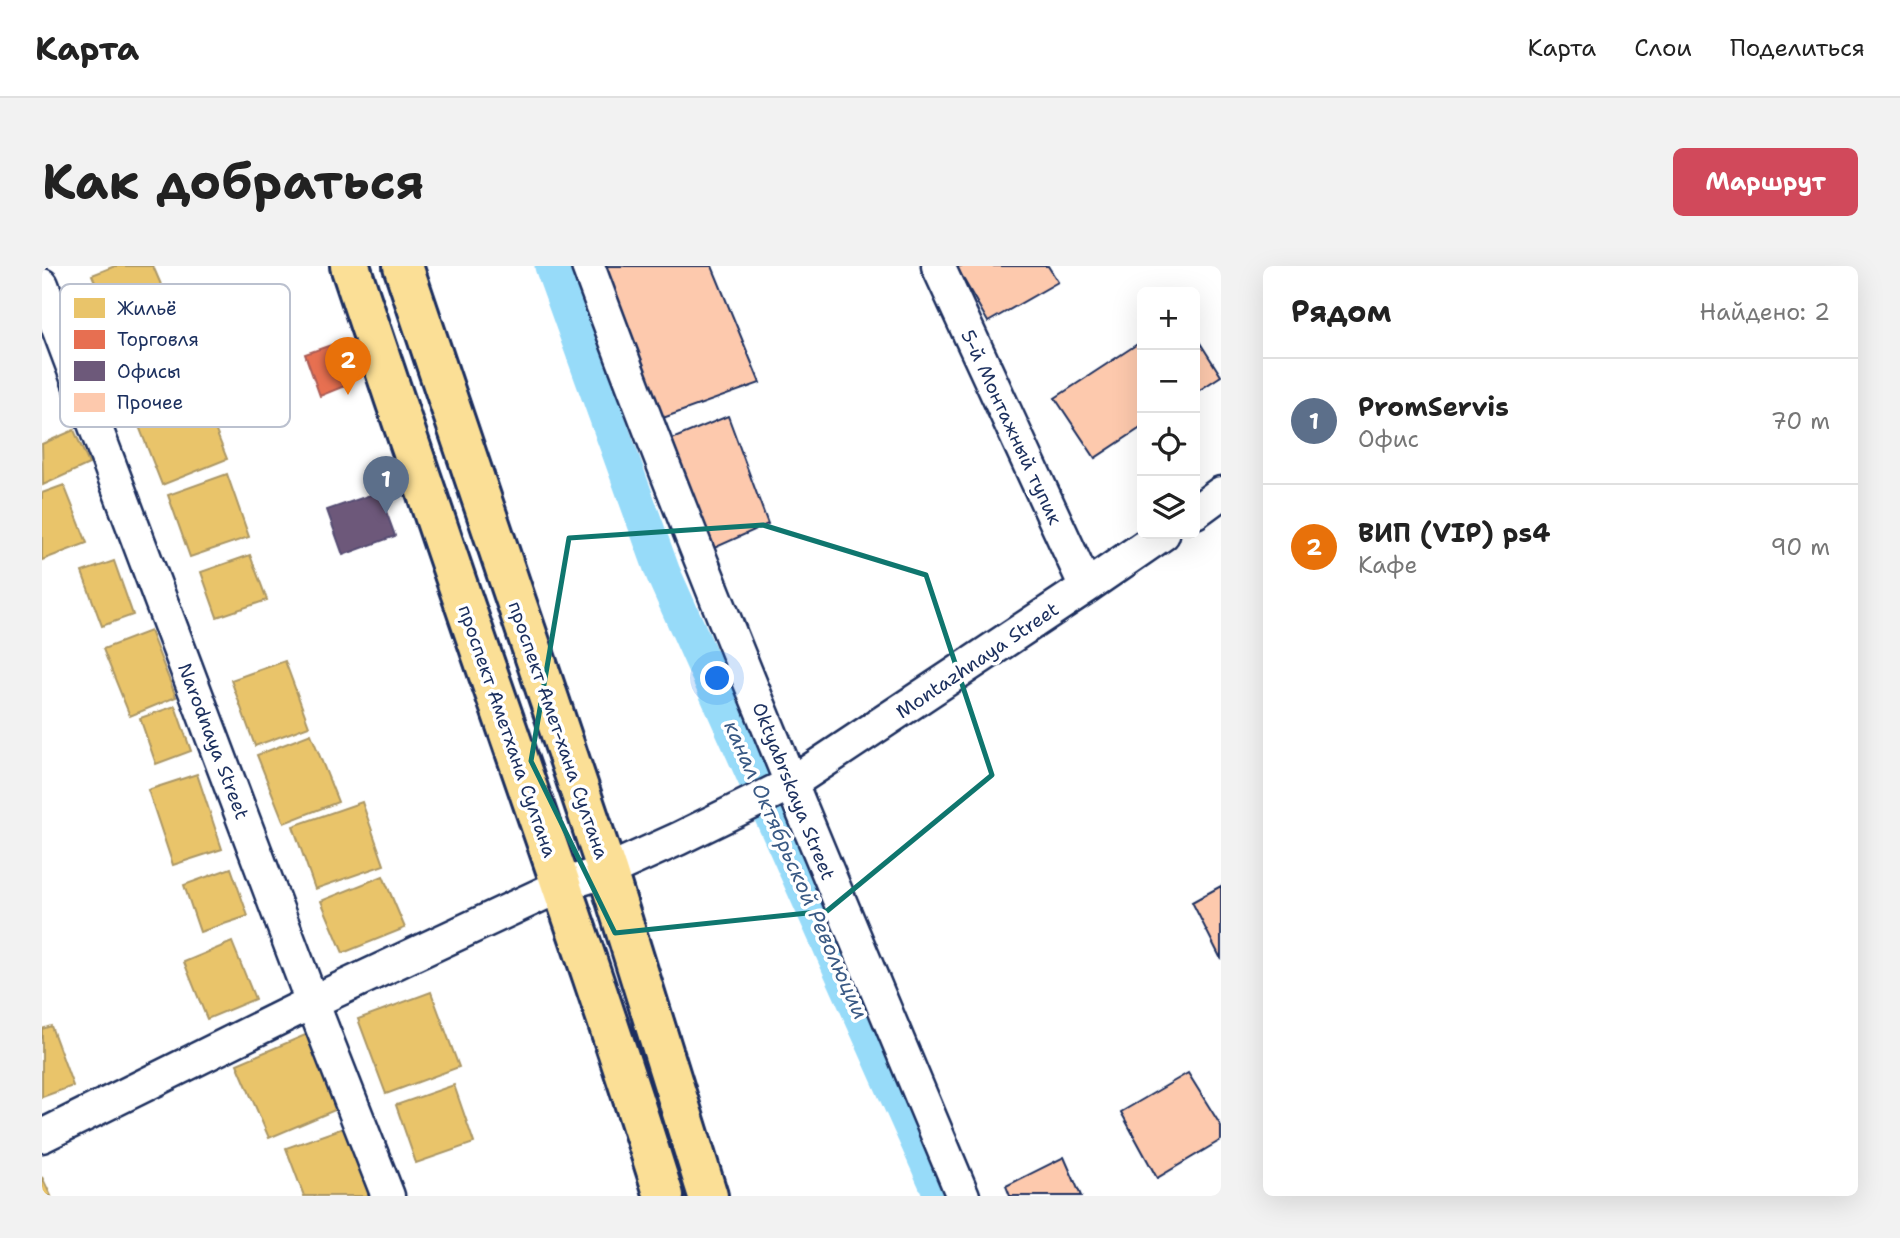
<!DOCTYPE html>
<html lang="ru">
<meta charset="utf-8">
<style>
body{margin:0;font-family:"Shantell Sans",sans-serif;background:#f2f2f2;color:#222}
.controls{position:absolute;right:21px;top:21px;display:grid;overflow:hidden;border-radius:10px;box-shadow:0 7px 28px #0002}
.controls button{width:63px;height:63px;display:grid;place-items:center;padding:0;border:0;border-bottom:2px solid #e0e0e0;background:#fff;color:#222;font:35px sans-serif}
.you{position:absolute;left:676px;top:413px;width:24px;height:24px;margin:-18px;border:5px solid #fff;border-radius:50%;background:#1a73e8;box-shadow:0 0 0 10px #1a73e833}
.badge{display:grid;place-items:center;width:46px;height:46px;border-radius:50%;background:#d1495b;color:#fff;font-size:23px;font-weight:700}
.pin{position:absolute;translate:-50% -58px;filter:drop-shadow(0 2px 4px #0008)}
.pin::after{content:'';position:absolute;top:37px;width:24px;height:21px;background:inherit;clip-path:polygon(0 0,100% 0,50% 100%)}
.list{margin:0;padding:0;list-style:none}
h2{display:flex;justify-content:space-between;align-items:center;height:91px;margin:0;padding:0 28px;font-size:30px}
h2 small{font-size:23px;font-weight:400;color:#767676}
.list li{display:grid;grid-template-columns:46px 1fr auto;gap:21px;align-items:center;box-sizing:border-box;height:126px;padding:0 28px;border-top:2px solid #e0e0e0}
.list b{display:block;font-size:26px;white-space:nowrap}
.list p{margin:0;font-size:23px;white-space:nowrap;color:#767676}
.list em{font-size:23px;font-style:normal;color:#767676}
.icon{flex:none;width:38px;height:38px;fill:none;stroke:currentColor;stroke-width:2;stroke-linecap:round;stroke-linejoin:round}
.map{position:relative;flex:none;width:1179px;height:930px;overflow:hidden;border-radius:10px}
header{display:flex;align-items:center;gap:42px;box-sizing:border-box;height:98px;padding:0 35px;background:#fff;border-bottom:2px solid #e0e0e0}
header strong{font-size:33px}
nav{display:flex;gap:38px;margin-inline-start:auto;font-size:24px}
.intro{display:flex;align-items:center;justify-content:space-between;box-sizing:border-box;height:168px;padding:0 42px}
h1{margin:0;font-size:49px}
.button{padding:18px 32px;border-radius:10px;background:#d1495b;color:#fff;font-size:24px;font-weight:700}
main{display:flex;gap:42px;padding:0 42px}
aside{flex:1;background:#fff;border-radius:10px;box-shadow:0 7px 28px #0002}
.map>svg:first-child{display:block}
.homes{fill:#e9c46a;stroke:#ab9766;stroke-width:2}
.shops{fill:#e76f51;stroke:#aa5c55;stroke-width:2}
.offices{fill:#6d597a;stroke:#544c72;stroke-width:2}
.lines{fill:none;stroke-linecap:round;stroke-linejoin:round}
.canal{stroke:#97dbf9;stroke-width:35}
.building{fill:#fdc9ad;stroke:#1b2f5e;stroke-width:2}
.minor-casing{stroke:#1b2f5e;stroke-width:37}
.primary-casing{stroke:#1b2f5e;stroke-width:44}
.minor{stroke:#fff;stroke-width:32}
.primary{stroke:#fbdf96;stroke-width:38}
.marked{fill:none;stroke:#0f766e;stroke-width:5;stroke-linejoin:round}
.labels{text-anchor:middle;stroke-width:7;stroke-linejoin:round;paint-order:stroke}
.street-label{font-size:19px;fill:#1b2f5e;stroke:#fff}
.water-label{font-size:21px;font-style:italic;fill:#3a5a85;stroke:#fff}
.key{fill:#fff;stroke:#bbc1cf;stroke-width:2}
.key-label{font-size:19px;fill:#1b2f5e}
</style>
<header>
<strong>Карта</strong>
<nav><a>Карта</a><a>Слои</a><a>Поделиться</a></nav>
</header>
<div class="intro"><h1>Как добраться</h1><a class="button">Маршрут</a></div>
<main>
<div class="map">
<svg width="1179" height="930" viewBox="0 0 1179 930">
<rect width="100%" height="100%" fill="#fff"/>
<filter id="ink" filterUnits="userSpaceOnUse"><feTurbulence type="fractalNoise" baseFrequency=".0143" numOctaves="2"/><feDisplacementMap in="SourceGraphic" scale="14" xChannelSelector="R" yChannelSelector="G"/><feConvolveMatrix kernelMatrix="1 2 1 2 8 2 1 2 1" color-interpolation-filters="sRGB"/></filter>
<g filter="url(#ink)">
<!-- homes -->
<path class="homes" d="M73,0H111L130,44L74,67L50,9Z
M160,130L185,193L120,219L95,155Z
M32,164L47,198L1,219L0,178Z
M185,208L207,271L148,291L126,229Z
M22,219L45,277L0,294V227Z
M208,289L225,334L175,351L159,306Z
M72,295L91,349L60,360L40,306Z
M108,365L134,431L88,450L61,383Z
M243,395L267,460L213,480L189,414Z
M133,440L149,485L114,498L98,452Z
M269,468L296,536L242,557L215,489Z
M155,508L180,583L131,599L106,524Z
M320,536L342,599L273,623L251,560Z
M189,602L206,650L158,666L142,619Z
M341,610L363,662L301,687L279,635Z
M190,676L213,733L165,753L142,696Z
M389,726L417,801L344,828L316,753Z
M9,760L31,820L0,831V763Z
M268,767L300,841L227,872L195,798Z
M412,819L432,877L374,897L354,839Z
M310,859L336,930H262L244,882Z
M0,911L9,930H0Z"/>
<!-- shops -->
<path class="shops" d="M289,79L305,119L278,130L263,88Z"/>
<!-- offices -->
<path class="offices" d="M337,226L353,270L301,289L285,244Z"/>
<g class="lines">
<!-- canal -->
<path class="canal" d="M510,0L621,307L900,930"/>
</g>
<!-- building -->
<path class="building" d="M562,0H670L718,117L621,152Z
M914,0H1006L1016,16L946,56Z
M1153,69L1179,110L1153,127Z
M1100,75V161L1053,192L1013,132Z
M686,150L726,258L670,283L630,173Z
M1179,620V693L1150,636Z
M1146,807L1179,860V874L1115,912L1079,846Z
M1022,891L1039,930H968L964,920Z"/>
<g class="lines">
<!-- minor casing -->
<g class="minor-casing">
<path id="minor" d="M546,0C662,314 792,622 921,930
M896,0L1044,321
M0,19L270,736L346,930
M1153,246L1179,227
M0,870L270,736L520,619L565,605L636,573L748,518L1044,321L1121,268"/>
</g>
<!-- primary casing -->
<g class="primary-casing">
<path id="primary" d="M308,0C342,101 375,201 410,302C481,511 556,719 622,930
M361,0L565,605L666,930"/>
</g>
<!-- minor -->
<use href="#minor" class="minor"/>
<!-- primary -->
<use href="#primary" class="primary"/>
</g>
</g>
<!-- marked area -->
<path class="marked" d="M721,259L884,309L950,509L785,645L573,667L489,495L527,272Z"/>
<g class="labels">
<!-- street labels -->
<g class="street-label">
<text transform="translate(970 161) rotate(65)" y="7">5-й Монтажный тупик</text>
<text transform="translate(935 394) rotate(-34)" y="7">Montazhnaya Street</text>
<text transform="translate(517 464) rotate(71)" y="7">проспект Амет-хана Султана</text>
<text transform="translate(466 465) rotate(71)" y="7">проспект Аметхана Султана</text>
<text transform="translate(172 475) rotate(69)" y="7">Narodnaya Street</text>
<text transform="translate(752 525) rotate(68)" y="7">Oktyabrskaya Street</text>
</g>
<!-- water labels -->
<g class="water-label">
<text transform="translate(754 604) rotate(66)" y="7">канал Октябрьской Революции</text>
</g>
</g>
<!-- legend -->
<rect x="18" y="18" width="230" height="143" rx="10" class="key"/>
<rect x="32" y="32" width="31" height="20" fill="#e9c46a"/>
<rect x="32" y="64" width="31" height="19" fill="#e76f51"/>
<rect x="32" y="95" width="31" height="20" fill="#6d597a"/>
<rect x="32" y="127" width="31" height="19" fill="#fdc9ad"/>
<g class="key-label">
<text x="75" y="49">Жильё</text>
<text x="75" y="80">Торговля</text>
<text x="75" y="112">Офисы</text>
<text x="75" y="143">Прочее</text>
</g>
</svg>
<div class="controls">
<button>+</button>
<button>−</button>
<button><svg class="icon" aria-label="locate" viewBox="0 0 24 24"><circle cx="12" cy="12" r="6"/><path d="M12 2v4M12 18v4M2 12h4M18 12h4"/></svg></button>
<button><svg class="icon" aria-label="layers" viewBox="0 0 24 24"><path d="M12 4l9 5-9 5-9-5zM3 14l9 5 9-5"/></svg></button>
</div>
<div class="you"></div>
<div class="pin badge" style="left:344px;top:248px;background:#5c6f8a">1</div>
<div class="pin badge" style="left:306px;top:129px;background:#e8710a">2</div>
</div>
<aside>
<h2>Рядом<small>Найдено: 2</small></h2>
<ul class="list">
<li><span class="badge" style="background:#5c6f8a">1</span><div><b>PromServis</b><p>Офис</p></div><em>70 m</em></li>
<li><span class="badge" style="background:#e8710a">2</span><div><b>ВИП (VIP) ps4</b><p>Кафе</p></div><em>90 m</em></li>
</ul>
</aside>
</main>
